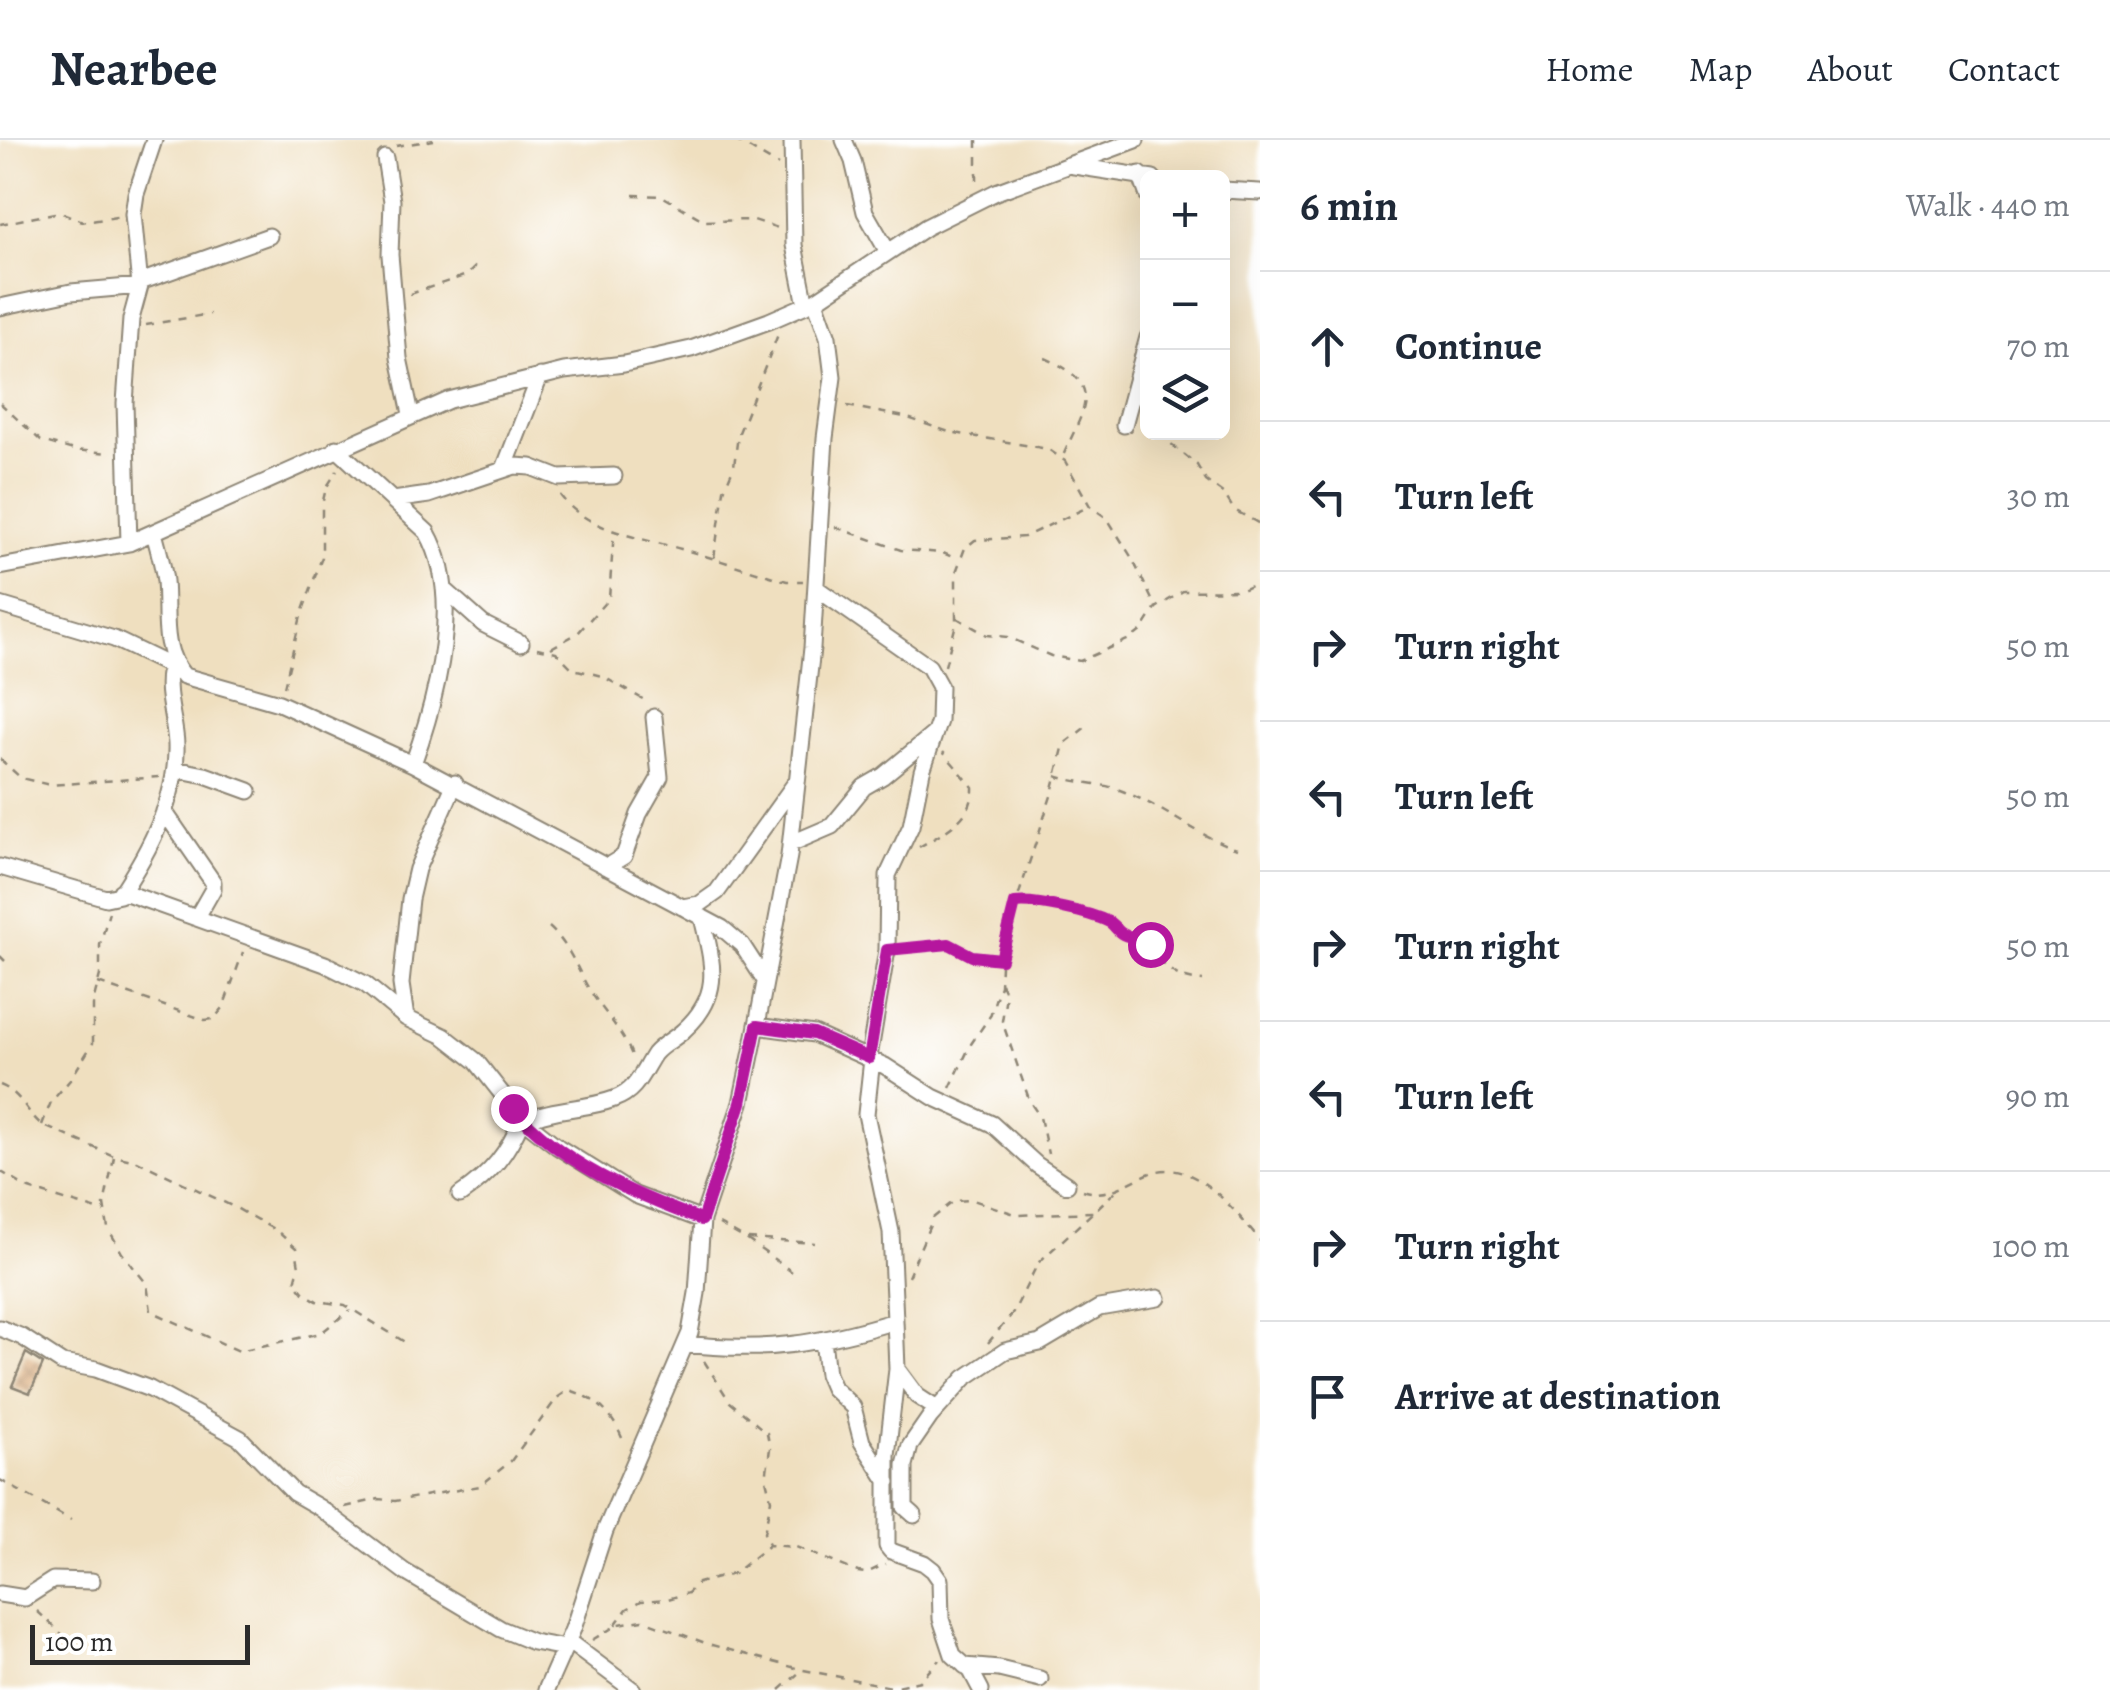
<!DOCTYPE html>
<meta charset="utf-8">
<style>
body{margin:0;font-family:Alegreya,serif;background:#f2f2f3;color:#1f2937}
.controls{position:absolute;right:30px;top:30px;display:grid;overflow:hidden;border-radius:15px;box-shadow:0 10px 40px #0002}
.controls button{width:90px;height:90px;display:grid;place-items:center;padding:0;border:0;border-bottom:2px solid #e0e1e3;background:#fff;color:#1f2937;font:50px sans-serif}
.scale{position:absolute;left:30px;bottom:25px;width:220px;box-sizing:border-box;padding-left:10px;border:5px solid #2b2b2b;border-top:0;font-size:28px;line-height:35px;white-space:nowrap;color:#2b2b2b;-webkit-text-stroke:8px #fff;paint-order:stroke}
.stop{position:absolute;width:30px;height:30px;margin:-22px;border:8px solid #b5179e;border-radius:50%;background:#fff}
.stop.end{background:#b5179e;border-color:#fff;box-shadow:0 2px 10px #0008}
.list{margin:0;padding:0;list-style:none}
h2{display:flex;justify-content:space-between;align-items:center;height:130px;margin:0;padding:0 40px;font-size:42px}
h2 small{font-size:32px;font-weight:400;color:#747a83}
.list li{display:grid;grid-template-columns:65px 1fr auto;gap:30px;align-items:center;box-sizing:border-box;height:150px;padding:0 40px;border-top:2px solid #e0e1e3}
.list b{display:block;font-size:38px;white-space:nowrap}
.list em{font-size:32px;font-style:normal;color:#747a83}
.icon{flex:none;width:55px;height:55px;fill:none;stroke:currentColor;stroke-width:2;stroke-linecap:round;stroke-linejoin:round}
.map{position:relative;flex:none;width:1260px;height:1550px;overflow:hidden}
header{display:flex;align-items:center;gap:60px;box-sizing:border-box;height:140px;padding:0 50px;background:#fff;border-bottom:2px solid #e0e1e3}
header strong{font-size:48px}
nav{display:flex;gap:55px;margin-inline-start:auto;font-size:35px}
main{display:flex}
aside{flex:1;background:#fff}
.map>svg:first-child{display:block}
.building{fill:url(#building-cross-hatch)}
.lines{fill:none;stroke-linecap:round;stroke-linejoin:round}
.street-casing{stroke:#8d8575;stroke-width:19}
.path{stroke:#8d8575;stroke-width:2.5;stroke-dasharray:8 8;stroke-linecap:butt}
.street{stroke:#fff;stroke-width:15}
.route{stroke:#b5179e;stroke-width:12}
</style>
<header>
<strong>Nearbee</strong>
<nav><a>Home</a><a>Map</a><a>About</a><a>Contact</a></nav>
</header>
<main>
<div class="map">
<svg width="1260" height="1550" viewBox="0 0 1260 1550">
<defs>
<pattern id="building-cross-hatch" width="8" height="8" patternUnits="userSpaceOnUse" patternTransform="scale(2.5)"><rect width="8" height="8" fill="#deb386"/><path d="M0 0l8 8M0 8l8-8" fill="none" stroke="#b4926e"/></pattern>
</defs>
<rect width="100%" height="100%" fill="#fff"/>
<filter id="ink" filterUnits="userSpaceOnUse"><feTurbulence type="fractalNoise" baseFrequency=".01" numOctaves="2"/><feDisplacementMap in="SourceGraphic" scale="20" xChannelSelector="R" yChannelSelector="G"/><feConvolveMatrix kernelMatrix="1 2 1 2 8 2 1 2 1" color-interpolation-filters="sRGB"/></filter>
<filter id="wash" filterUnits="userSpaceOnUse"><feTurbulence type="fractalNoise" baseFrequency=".0048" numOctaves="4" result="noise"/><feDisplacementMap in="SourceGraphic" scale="40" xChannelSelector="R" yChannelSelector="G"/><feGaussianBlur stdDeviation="2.25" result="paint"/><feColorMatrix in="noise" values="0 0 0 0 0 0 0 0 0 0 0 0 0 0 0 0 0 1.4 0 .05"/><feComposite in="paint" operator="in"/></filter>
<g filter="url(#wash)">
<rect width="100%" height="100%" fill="#efdfbf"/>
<g id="blocks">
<!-- building -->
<path class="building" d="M26,1213L43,1224L30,1253L12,1246Z"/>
</g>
</g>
<g filter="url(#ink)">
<use href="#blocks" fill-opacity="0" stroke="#8d8575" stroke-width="2.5"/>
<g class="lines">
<!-- street casing -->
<g class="street-casing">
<path id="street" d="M792,0L794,105L806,165
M844,0L853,21L865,72L888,112
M385,18L392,61L390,115L399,218L411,274
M1068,25L1153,38
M1140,34L1148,56
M1222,50L1260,52
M140,142L269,96
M0,167L71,152L140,146
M1124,285L1148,197
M336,308L427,392C464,457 437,557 413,624
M504,329L540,236
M393,360L429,355L515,326L531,327L559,338L614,336
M154,393C158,408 163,425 165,441C168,474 160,508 184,536L279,563L413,624L722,788L742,805L764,839
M129,403L125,263L131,179L140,146L133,74L136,54L154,0
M0,427L129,403L449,260L564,231L624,224L691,209L769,181L815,161L926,87L996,52L1136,0
M816,448L929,527L940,547L939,581L922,631L911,686L888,735L887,810L869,917
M444,449L483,484L521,503
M0,465L114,499L170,526
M175,629L205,635L249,651
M164,671L213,742V749L197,777
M790,704L832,686L864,647L883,636L935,593
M0,727L106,758L120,755C149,711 178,658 176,604C175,576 161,547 173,519
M606,727L624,716L639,674L660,637L654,577
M121,751L325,824L365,844L406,878L444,896L476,921L522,979L558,1007L635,1055L702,1080
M682,767L700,764L717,752L794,645
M406,878L401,844L410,759L417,729L455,643
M757,886L814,894L885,926L933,957L992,984L1037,1025L1067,1045
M872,919L866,974L891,1092L896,1203L897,1229L887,1316V1406L891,1411L924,1423L933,1430L940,1440L941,1479L953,1515L971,1531L981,1550
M525,981C553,967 585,970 614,959C637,951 642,932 654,914C662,904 675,899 684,890C724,854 712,822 702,777
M460,1055C491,1034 508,1013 522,979
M0,1188L22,1197L62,1223L96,1229L150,1249L240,1298L294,1353L320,1368L405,1432L501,1489L533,1502L565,1508
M823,1200L827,1234L833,1248L853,1267L862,1302L888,1342
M686,1204C763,1213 820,1204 895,1181
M897,1229L917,1256L937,1269
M914,1375L905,1367V1325L910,1306L930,1277L965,1238L1005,1211L1040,1203L1099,1168L1158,1158
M0,1454L25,1458L53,1440L92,1441
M573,1505L633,1550
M965,1526L999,1529L1040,1539
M546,1550L573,1489L605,1391L690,1193L697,1153L702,1080L741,963L753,906L789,716L812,508L825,298L833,237L828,197L815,161"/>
</g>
<!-- path -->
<path class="path" d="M735,0L778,25
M977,0V43
M396,6L434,0
M633,55L662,56L705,81L754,80L778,88
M0,84L60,72L85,82L117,77
M410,154L467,135L478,124
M146,185L210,174
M1045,218C1107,245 1083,269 1063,316
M0,263L41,301L74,310L110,313
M847,266L905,277L949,292L1048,309L1065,321L1090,366L1107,378L1132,418L1156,468
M1159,294L1197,325L1206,341L1224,354L1234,370L1260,384
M560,355C586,391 642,398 681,409C717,419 752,431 787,441H803
M835,387L901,410L943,413L957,419
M714,418L724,350L734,326L738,295L779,192
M957,478L987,495L1008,497L1051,516L1080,521L1132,498L1142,490L1156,468L1183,451L1242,450L1260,442
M537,508L556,512L573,529L602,536L648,562
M551,508L578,493L609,458L614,391
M945,526L956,484V432L965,408L975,400L1024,397L1090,366
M284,547L301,476L322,417V365L326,348L337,331
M0,619L21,638L50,645L159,637
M1056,636C1079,644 1102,642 1125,652C1165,668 1196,695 1237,709
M919,707C943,693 974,679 973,647L943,612
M1017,763C1030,761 1037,765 1049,767C1066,769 1098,774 1112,784C1130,796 1127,794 1148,801C1161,826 1174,839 1203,841
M549,787C567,803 574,822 585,842C599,868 623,890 633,918
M904,809L949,804L971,816L1001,819
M0,816L5,821
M98,843L205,880L214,879L223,868L243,812
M1001,843L1006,855L1002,881L1030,962L1040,977L1048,1014
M0,945C21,953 25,971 42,985L114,1016L137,1021L236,1068L277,1091L296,1108L299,1127L295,1142L304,1153L317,1161L345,1165L408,1204
M950,948L971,904L990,876L1000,845L1002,806L1052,653L1064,604L1091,583
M42,985L51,962L70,940L93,903V862L100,835V805L109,772
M114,1017L104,1065L108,1088L122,1113L147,1144L151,1171L239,1211L321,1193L350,1170
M0,1031L29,1049L104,1072
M1083,1050C1108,1059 1126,1043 1148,1034C1194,1015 1234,1070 1260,1101
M719,1084L749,1101L792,1132
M748,1099L815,1103
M908,1137L933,1078L954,1061L973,1060L1018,1075L1093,1072
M988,1203L1013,1173L1038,1123L1118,1049
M704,1221L730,1262L767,1293L770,1308L766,1339L771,1360L764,1393L769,1404
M0,1340L71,1380
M345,1367L379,1359L395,1361L480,1346L511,1321L557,1258L569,1250C598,1258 614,1276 624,1303
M37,1471L60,1492L65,1501
M615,1485L627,1469L641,1461L668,1459L688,1453L698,1443L733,1434L769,1405L796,1407L858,1432L866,1433L886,1424
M592,1500L619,1484L643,1480L708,1504L803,1530L892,1547L920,1541L939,1520
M780,1550L801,1531"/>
<!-- street -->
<use href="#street" class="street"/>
</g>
</g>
<g class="lines" filter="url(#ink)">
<!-- route -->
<path class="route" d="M513,968C562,1024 634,1055 702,1080L741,963L757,886L814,894L869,918L887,810L949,804L972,816L1001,819L1015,763C1035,760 1091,773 1109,782C1113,784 1117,790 1121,793C1130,799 1141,797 1150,804"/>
</g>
</svg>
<div class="controls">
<button>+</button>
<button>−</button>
<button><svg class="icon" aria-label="layers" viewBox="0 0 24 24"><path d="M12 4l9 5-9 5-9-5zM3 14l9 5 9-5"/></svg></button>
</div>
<div class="scale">100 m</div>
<div class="stop" style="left:1150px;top:804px"></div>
<div class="stop end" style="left:513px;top:968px"></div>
</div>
<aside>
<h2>6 min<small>Walk · 440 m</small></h2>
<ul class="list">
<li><svg class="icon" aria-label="ahead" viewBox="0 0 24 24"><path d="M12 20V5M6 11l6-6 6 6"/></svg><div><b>Continue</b></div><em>70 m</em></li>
<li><svg class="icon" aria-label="left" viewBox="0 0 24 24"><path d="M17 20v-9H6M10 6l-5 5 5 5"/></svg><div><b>Turn left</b></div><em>30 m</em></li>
<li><svg class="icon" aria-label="right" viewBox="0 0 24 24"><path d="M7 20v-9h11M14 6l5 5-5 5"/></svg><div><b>Turn right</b></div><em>50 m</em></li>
<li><svg class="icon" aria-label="left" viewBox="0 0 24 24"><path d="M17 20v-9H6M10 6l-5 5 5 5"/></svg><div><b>Turn left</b></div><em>50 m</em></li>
<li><svg class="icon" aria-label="right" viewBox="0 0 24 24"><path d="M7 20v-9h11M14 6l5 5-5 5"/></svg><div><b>Turn right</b></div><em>50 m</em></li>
<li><svg class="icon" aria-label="left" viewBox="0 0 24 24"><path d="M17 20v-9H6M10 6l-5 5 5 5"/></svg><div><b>Turn left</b></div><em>90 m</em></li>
<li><svg class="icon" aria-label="right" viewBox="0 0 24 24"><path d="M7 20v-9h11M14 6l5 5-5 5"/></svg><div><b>Turn right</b></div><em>100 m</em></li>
<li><svg class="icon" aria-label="arrive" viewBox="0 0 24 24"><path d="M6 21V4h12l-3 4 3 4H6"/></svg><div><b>Arrive at destination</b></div></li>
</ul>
</aside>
</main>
